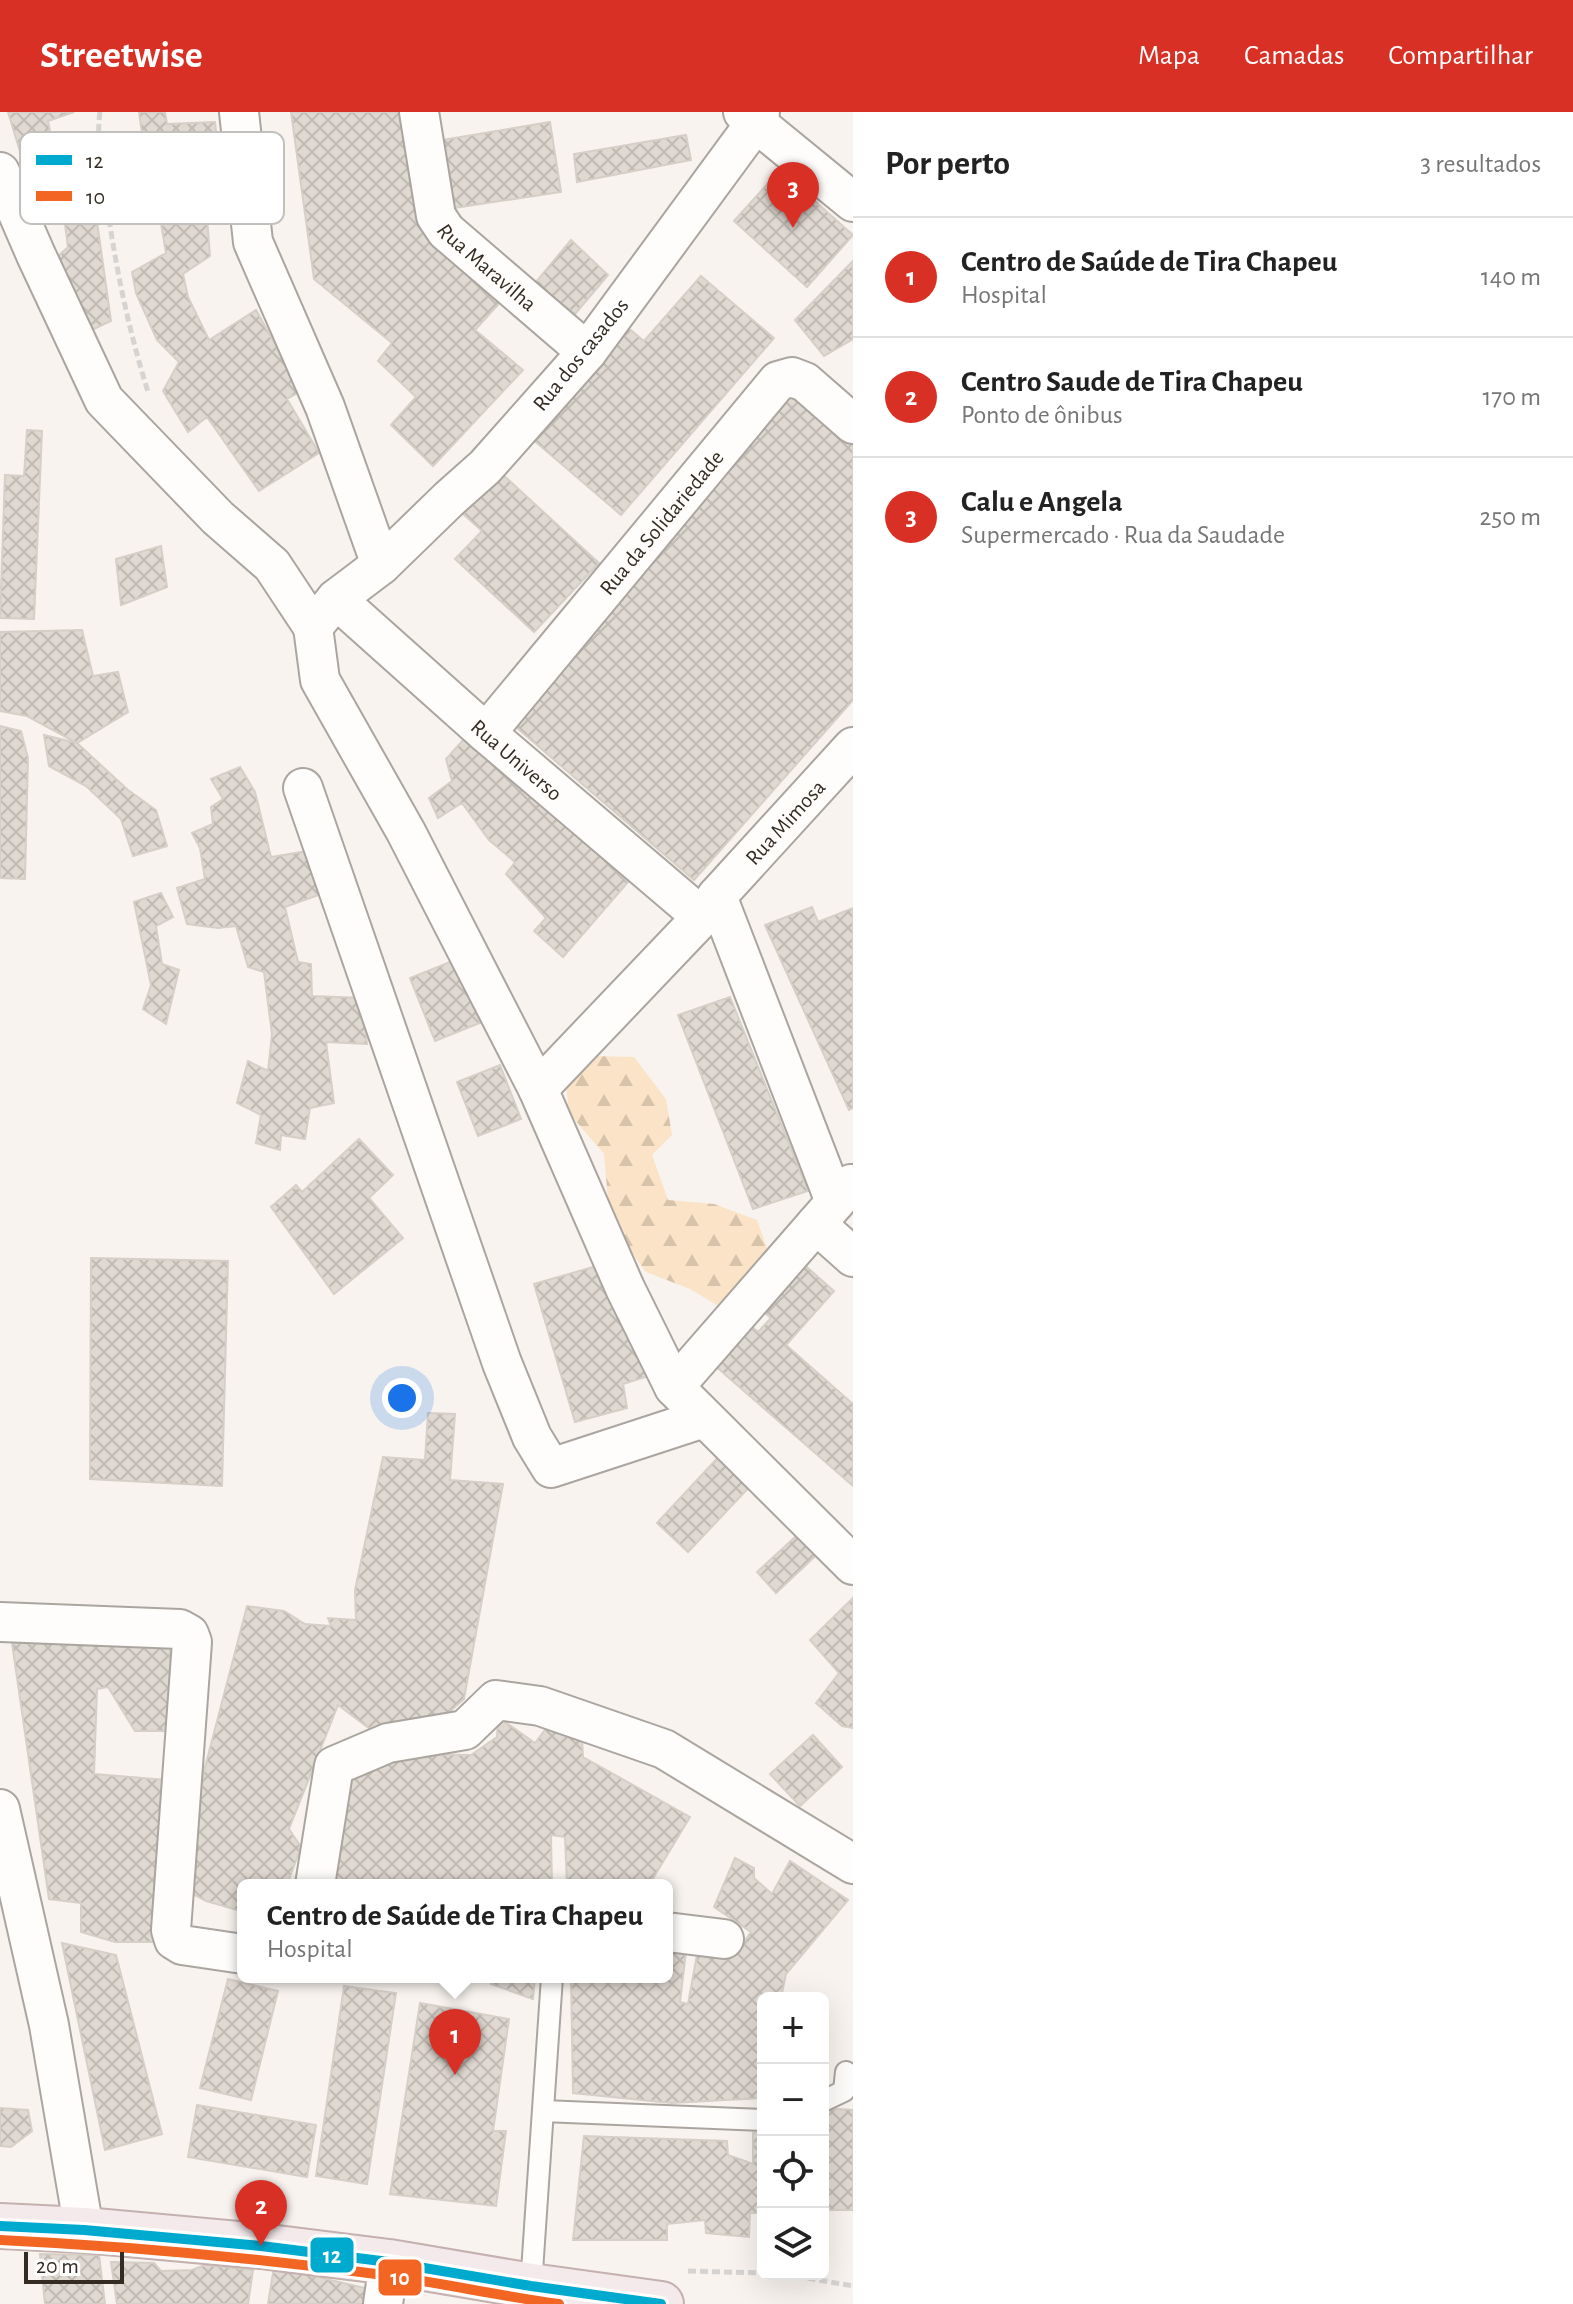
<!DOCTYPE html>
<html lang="pt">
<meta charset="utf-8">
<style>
body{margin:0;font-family:"Alegreya Sans",sans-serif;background:#f2f2f2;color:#222}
.controls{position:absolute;right:24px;bottom:24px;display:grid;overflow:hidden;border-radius:12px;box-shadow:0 8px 32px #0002}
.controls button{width:72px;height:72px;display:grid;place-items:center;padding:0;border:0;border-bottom:2px solid #e0e0e0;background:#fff;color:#222;font:40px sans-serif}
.scale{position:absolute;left:24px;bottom:20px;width:100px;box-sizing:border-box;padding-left:8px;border:4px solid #342c22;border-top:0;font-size:22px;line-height:28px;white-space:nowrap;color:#342c22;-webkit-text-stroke:6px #fff;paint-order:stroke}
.you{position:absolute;left:402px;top:1286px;width:28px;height:28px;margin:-20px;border:6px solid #fff;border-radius:50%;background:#1a73e8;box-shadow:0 0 0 12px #1a73e833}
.badge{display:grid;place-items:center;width:52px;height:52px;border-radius:50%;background:#d93025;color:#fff;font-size:26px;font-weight:700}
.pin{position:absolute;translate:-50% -66px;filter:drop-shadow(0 2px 4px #0008)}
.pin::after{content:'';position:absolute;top:42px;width:28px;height:24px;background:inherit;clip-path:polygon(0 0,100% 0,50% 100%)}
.popup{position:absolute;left:237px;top:1767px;width:436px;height:104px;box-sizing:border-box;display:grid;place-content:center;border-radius:12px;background:#fff;filter:drop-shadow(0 2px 6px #0005);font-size:26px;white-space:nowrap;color:#767676}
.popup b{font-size:30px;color:#222}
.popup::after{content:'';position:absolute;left:50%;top:100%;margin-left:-16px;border:16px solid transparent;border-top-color:#fff}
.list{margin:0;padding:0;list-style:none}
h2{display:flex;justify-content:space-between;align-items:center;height:104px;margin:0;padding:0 32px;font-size:34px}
h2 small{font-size:26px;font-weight:400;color:#767676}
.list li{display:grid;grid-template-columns:52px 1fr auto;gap:24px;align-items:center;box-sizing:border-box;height:120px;padding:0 32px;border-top:2px solid #e0e0e0}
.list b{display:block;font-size:30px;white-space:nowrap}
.list p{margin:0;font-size:26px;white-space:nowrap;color:#767676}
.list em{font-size:26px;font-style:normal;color:#767676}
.icon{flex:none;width:44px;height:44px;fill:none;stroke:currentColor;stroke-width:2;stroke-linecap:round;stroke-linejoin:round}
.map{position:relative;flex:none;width:853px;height:2192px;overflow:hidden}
header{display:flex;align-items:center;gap:48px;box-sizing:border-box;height:112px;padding:0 40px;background:#d93025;color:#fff}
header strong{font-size:38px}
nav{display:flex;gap:44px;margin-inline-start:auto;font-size:28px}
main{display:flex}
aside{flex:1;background:#fff}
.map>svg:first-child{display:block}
.forest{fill:url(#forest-firs)}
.building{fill:url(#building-cross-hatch);stroke:#d5cfc8;stroke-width:2}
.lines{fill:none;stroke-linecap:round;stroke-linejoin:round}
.lane-casing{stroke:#aba59f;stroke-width:24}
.street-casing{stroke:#aba59f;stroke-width:42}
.primary-casing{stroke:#c4b0af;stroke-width:48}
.path{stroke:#d6d4d2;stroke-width:5;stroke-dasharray:8 4;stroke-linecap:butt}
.lane{stroke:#fefdfc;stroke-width:20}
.street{stroke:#fefdfc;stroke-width:38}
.primary{stroke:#f5eaeb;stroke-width:44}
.bus-1-casing{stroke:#fff;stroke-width:16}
.bus-2-casing{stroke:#fff;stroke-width:16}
.bus-1{stroke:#00a9ce;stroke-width:10}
.bus-2{stroke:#f26522;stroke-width:10}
.labels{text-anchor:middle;stroke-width:7;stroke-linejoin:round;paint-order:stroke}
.street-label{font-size:22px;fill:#342c22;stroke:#fff}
.key{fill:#fff;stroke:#c2c0bd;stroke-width:2}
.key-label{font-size:22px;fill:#342c22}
.line-badge{stroke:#fff;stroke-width:3}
.badge-label{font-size:22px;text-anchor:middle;font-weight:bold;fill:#fff}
</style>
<header>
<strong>Streetwise</strong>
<nav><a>Mapa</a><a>Camadas</a><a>Compartilhar</a></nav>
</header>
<main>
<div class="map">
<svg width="853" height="2192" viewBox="0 0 853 2192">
<defs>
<pattern id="forest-firs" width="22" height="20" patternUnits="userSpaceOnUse" patternTransform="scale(2)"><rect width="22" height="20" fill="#fae3c6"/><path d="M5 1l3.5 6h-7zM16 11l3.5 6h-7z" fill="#d7c3aa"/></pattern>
<pattern id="building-cross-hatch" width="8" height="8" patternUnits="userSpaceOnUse" patternTransform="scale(2)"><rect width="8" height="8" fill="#e0d9d2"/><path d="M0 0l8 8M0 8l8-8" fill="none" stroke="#c1bab4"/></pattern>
</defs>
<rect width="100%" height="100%" fill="#f8f3ee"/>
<!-- forest -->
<path class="forest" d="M593,944L634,945L666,987L672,1023L652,1043L668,1088L714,1092L757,1108L768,1139L741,1172L717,1193L690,1177L646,1160L610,1111L604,1042L569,1001L566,972Z"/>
<!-- building -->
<path class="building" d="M8,0H74L48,9L52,30L87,38L111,209L92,218L55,147L68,135L64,105L44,107L32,79Z
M139,0H165L167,12L215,10L224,90L206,93L210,144L183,162L188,185L209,228L256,198L301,279L287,287L319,341L259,379L207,305L188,320L163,279L179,250L157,228L136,181L132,160L166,141L158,94L123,98L120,83L149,72Z
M291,0H402L418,107L505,185L475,218L523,258L433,354L391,313L416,285L378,249L392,231L314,167Z
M550,10L561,80L447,97L436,29Z
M686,23L691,48L577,70L574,42Z
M780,58L853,123L807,175L734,109Z
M571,128L608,163L575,202L535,171Z
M853,149V227L824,244L795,208Z
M701,164L774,226L621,403L531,326L627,215L644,229Z
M791,278L853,333V588L694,768L510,610Z
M27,318L42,319L34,507L0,506L5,363L24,364Z
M501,361L599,451L534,520L455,447L482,419L463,402Z
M161,434L167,475L121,493L116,447Z
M82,518L93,564L118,560L128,600L77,631L27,604L0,599V520Z
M0,614L21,619L28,646L25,767L0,766Z
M44,623L77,631L128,678L156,698L167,734L133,744L121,707L86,674L49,654Z
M465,626L564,707L628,770L563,845L534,819L546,806L506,762L515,750L489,728L462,691L438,706L429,686L452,669L446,647Z
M240,655L255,680L271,745L314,738L327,780L285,795L298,850L311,852L312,884L362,886L367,932L326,930L334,991L310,996L305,1027L281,1023L280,1038L256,1031L261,1003L237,991L248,949L268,959L272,922L264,860L248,855L236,814L218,816L187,812L177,776L205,767L200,736L192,721L213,712L211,695L223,687L211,667Z
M161,781L173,805L156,814L162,852L179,858L166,912L143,897L151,873L134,790Z
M812,795L818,810L853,796V996L849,998L765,813Z
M455,848L480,911L435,929L410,866Z
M730,885L808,1079L753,1097L678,903Z
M500,953L521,1007L478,1024L457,970Z
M359,1027L393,1063L369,1086L403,1126L334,1182L271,1095L296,1073L302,1080Z
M91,1146L228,1149L222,1374L90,1367Z
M800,1149L834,1179L786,1233L853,1292V1374L706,1246L742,1206L758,1220L771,1206L758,1195Z
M600,1153L655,1262L623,1272L627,1296L575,1310L534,1172Z
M428,1301L455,1302L450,1368L503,1372L464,1587L447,1602L370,1617L338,1593L289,1717L301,1735L287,1773H243V1818L241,1817V1799L206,1789L189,1780L203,1663L247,1494L284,1499L305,1512L331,1514L328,1506L356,1508L355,1478L383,1345L425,1348Z
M724,1339L756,1368L688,1440L657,1411Z
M805,1416L824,1436L776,1481L757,1460Z
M853,1486V1616L842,1614L816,1591L839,1561L810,1528Z
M12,1531L170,1534L171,1619H135L108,1575L97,1577L94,1662L166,1668L157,1830H115L81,1820V1791L49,1787Z
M498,1605L535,1631L551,1610L582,1627L583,1645L690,1705L649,1773H567L565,1725L551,1723L552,1773H328L351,1659L391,1642L471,1643L497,1625Z
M813,1623L842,1655L800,1694L770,1662Z
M735,1746L754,1756V1766L772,1782L790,1749L848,1788L786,1862L781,1886H763V1986L671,1991L573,1981L571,1865H667V1829L687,1831L680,1890L688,1892L698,1837L736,1841L751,1820L714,1795Z
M62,1831L116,1843L162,2022L105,2038Z
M491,1865H535L533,1887L491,1872Z
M228,1867L278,1879L251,1988L200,1976Z
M344,1874L396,1881L367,2072L316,2064Z
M420,1891L509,1907L493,2019H506L496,2094L390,2082Z
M823,1926L827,1976L823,1977Z
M197,1993L316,2013L307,2065L188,2045Z
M0,1996L28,1998L32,2019L11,2035L0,2034Z
M823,1996L853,1998V2098H828L823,2064Z
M753,2021H763V2101H750L749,2125L706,2121L705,2108L667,2112V2128H573L584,2024L727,2029L728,2043L753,2052Z
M40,2142L99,2143L105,2192H45Z
M111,2150L154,2151L161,2159L192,2158L205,2153L253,2158L248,2192H117Z
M274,2155L365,2176L363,2192H268Z"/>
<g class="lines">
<!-- lane casing -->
<g class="lane-casing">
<path id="lane" d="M823,1989L844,1979L846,1960
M543,1999L763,2008
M531,2174L552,1865"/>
</g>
<!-- street casing -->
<g class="street-casing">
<g id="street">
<path d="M239,0L253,130L325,295L381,453"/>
<path id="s1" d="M419,0L436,104L446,119L587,240"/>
<path d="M743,0L853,90"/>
<path d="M760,0L756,10L587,240L485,355L449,387L381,453L336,487L313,515L320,568L406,720L538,977L625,1176L674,1275L853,1453"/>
<path d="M0,60L36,143L104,288L218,406L272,453L313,515"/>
<path id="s2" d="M336,487L486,621L702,805"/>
<path id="s3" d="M486,621L778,269L792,265L805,270L853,312"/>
<path d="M303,676L502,1251L532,1325L551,1356L704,1306"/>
<path d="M717,784L835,1090"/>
<path id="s4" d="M538,977L702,805L717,784L853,635"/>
<path d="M816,1112L853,1145"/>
<path d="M674,1275L851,1072"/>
<path d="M0,1510L180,1517L189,1522L192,1530L171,1818L174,1828L182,1833L243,1842"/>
<path d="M0,1697L49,1913L84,2118"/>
<path d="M315,1773L334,1654L388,1631L465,1618L496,1588L540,1594L664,1637L853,1752"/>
<path d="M667,1820L724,1827"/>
<path d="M383,2192L389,2150"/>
</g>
</g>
<!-- primary casing -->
<g class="primary-casing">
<path id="primary" d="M0,2114L84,2118L261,2134L389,2150L531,2174L661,2192"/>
</g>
<!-- path -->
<path class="path" d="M100,0C96,29 102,57 106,86C115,152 128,216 148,280
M688,2159L763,2161
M784,2162L853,2174"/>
<!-- lane -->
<use href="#lane" class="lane"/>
<!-- street -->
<use href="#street" class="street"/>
<!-- primary -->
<use href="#primary" class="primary"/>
<!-- bus-1 casing -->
<g class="bus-1-casing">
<path id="bus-1" d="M0,2114L84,2118L261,2134L389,2150L531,2174L661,2192"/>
</g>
<!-- bus-2 casing -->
<g class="bus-2-casing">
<path id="bus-2" d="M0,2128C128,2134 256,2146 384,2163C442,2171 500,2184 559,2192"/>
</g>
<!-- bus-1 -->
<use href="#bus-1" class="bus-1"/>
<!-- bus-2 -->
<use href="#bus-2" class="bus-2"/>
</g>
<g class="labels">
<!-- street labels -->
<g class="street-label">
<text dy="8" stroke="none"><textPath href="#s1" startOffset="178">Rua Maravilha</textPath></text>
<text transform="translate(580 242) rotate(-51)" y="8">Rua dos casados</text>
<text dy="8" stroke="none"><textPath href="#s3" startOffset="274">Rua da Solidariedade</textPath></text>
<text dy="8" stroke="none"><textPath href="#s2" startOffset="242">Rua Universo</textPath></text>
<text dy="8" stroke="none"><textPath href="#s4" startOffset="364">Rua Mimosa</textPath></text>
</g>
</g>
<!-- legend -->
<rect x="20" y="20" width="264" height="92" rx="12" class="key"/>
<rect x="36" y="43" width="36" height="10" fill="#00a9ce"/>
<rect x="36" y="79" width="36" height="10" fill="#f26522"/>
<g class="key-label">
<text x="86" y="56">12</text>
<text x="86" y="92">10</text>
</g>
<g class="line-badge">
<rect x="309" y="2124" width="46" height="38" rx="8" fill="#00a9ce"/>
<rect x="377" y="2146" width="46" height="39" rx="8" fill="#f26522"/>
</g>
<g class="badge-label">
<text x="332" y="2151">12</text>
<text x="400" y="2173">10</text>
</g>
</svg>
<div class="controls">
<button>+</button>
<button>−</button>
<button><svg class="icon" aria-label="locate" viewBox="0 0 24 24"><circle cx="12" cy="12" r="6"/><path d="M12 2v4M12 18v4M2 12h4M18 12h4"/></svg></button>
<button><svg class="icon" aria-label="layers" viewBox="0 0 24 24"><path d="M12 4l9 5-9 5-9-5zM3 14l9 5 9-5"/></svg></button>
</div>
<div class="scale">20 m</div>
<div class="you"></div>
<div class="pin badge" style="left:455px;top:1963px">1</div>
<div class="popup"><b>Centro de Saúde de Tira Chapeu</b>Hospital</div>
<div class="pin badge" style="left:261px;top:2134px">2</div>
<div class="pin badge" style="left:793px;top:116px">3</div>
</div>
<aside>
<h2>Por perto<small>3 resultados</small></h2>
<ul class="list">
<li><span class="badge">1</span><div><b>Centro de Saúde de Tira Chapeu</b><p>Hospital</p></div><em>140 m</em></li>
<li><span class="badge">2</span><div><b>Centro Saude de Tira Chapeu</b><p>Ponto de ônibus</p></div><em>170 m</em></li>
<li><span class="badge">3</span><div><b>Calu e Angela</b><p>Supermercado · Rua da Saudade</p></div><em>250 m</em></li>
</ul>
</aside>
</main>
